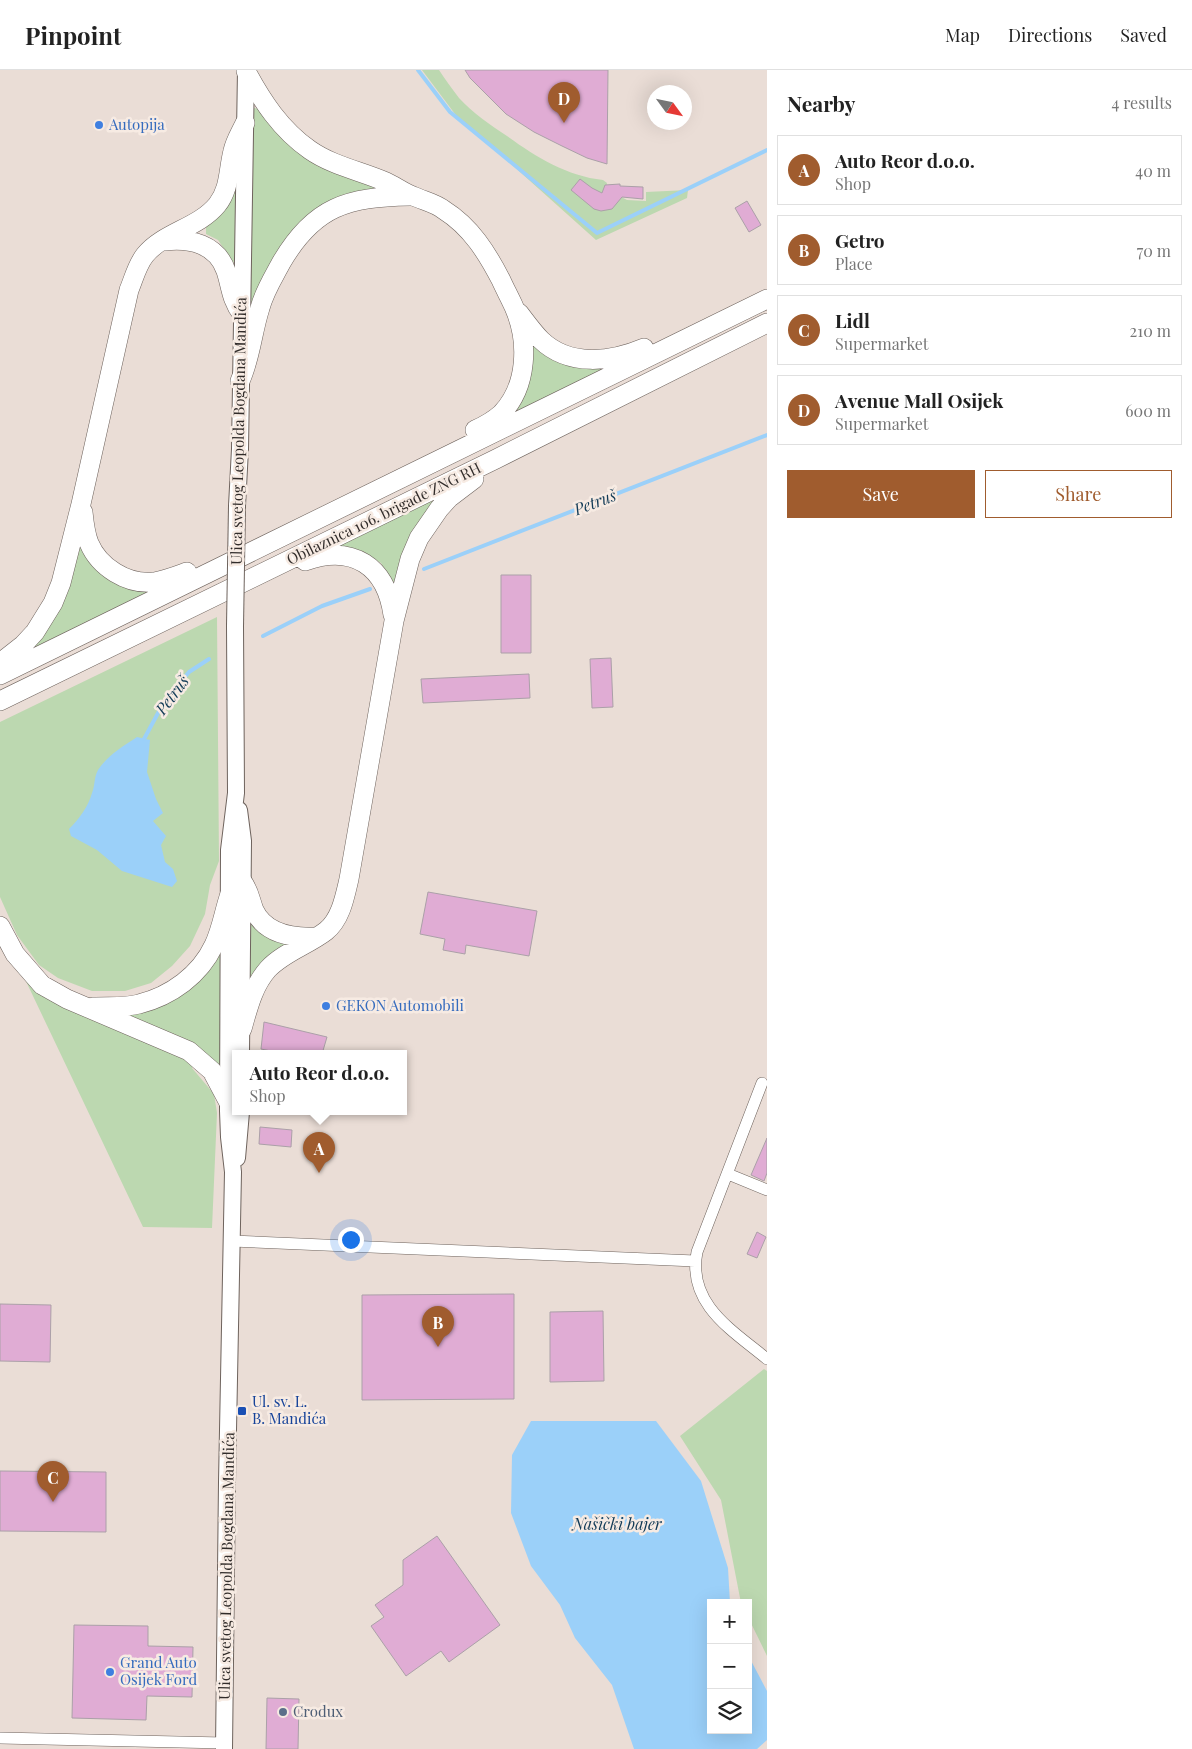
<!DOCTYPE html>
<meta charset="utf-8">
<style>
body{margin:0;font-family:"Playfair Display",serif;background:#f2f2f2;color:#222}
.controls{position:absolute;right:15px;bottom:15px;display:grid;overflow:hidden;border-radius:0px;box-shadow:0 5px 20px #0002}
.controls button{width:45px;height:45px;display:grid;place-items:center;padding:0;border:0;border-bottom:1px solid #e0e0e0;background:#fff;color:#222;font:25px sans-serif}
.compass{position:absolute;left:647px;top:15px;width:45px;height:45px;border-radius:50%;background:#fff;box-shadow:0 5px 20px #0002;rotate:123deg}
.you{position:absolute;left:350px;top:1169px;width:18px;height:18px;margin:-12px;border:4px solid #fff;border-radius:50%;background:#1a73e8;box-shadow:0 0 0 8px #1a73e833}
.badge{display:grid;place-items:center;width:32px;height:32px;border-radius:50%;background:#a05c2e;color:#fff;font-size:16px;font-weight:700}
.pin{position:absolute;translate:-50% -41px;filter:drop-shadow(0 1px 2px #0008)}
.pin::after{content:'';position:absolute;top:26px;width:18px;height:15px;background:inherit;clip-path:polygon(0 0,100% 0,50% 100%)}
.popup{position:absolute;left:232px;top:980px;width:175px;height:65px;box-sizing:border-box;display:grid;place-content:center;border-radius:0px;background:#fff;filter:drop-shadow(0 1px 4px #0005);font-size:16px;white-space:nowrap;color:#767676}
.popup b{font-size:19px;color:#222}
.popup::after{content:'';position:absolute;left:50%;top:100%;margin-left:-10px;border:10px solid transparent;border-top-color:#fff}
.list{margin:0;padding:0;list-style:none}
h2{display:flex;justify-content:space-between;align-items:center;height:65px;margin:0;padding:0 20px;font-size:21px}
h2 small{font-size:16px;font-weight:400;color:#767676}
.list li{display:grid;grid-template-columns:32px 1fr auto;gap:15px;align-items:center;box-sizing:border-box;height:70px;margin:0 10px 10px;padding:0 10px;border:1px solid #e0e0e0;border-radius:0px}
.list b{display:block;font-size:19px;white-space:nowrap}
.list p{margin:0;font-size:16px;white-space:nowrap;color:#767676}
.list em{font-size:16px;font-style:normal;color:#767676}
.actions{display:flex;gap:10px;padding:15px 20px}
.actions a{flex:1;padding:11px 0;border:1px solid #a05c2e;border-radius:0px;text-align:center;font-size:18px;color:#a05c2e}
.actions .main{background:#a05c2e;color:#fff}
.icon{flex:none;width:28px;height:28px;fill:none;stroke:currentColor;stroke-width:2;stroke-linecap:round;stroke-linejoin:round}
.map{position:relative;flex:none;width:767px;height:1679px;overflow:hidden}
header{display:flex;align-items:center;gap:30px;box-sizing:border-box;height:70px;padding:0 25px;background:#fff;border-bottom:1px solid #e0e0e0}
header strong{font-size:24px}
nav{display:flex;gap:28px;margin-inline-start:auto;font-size:18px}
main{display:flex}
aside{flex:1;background:#fff}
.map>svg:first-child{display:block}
.green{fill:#bcd8b0}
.water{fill:#9bd0f9}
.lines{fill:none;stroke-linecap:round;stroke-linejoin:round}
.stream{stroke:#9bd0f9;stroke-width:4}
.building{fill:#e0acd4;stroke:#aba0a8}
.minor-casing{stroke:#6e635d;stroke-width:12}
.secondary-casing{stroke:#6e635d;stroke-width:18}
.trunk-casing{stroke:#6e635d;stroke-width:20}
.minor{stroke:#fff;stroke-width:11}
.secondary{stroke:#fff;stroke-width:16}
.trunk{stroke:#fff;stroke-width:19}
.secondary-bridge-casing{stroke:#6e635d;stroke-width:18;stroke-linecap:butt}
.secondary-bridge{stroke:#fff;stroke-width:16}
.shop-dot{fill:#3f7fe0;stroke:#f7ebe3;stroke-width:2}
.transit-dot{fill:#1a4fb4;stroke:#f7ebe3;stroke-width:2}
.service-dot{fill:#5c6f8a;stroke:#f7ebe3;stroke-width:2}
.labels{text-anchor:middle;stroke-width:5;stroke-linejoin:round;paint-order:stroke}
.shop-label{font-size:15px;fill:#366cbe;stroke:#f7ebe3;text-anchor:start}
.street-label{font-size:15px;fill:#312c2a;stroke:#f7ebe3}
.transit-label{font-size:15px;fill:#164399;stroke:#f7ebe3;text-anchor:start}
.service-label{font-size:15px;fill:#4e5e75;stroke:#f7ebe3;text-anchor:start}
.water-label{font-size:16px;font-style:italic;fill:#113a56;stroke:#f7ebe3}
</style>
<header>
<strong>Pinpoint</strong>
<nav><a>Map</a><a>Directions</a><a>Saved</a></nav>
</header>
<main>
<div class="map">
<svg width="767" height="1679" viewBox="0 0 767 1679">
<rect width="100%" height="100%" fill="#eaddd6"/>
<!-- green -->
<path class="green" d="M422,0H439C445,9 452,19 459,28C473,43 490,55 507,66C536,87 567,106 603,110L607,113L606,119L627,130L646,131V122L688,120L687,128L596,170L455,44Z
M254,38L264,40L294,75L387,117L327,135L254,233L247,231Z
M236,115V196L218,170L206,164V151Z
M528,264L613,296L507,350Z
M448,419L394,516L381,493L367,485L334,478Z
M75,466L91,491L161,519L23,587Z
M217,547L219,791L210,815L205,844L190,876L172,896L151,913L125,921H92L58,908L39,895L17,865L0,827V652Z
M250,849L293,871L247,920Z
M224,874V1003L120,942L142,940Z
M23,905L168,979L194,994L192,998L214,1024L217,1043L212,1158L143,1157Z
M764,1299L767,1301V1586L748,1547V1533H741L721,1430L680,1366Z"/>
<!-- water -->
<path class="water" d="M137,667L150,670L147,702L156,729L163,743L153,751L166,766L161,775L165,792L173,799L177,811L172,817L122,801L97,780L71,766L69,759C79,749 88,737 92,723C95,716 94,707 98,700C108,685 122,677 137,667Z
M531,1351H656L701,1411L728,1498L730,1533H711V1660H748V1585L767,1621V1670L757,1679H634L612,1615L575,1568L560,1535L531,1496L511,1443L512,1385Z"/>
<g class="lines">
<!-- stream -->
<path class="stream" d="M418,0L450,42L597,163L767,80
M424,499L767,365
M263,566L322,536L370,519
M144,669L164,632L189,602L209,589"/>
</g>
<!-- building -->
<path class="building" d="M465,0H608L607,94L587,88L562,76L534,62L506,44L470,8Z
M580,109L592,118L602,123L605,115L620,114V116L643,117V129L622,127L612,139L601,141L594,139L571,120Z
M747,131L761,155L749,162L735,138Z
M501,505H531V583H501Z
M611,588L613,637L592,638L590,589Z
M529,604L530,628L423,633L421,609Z
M428,822L537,841L529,886L466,875L465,884L443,880L445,869L420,864Z
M264,952L327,967L322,984H286L261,979Z
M260,1057L292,1060L291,1077L259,1074Z
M767,1068V1103L764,1111L751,1105Z
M757,1162L766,1167L757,1188L747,1184Z
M514,1224V1329L362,1330V1225Z
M0,1234L51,1235L50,1292L0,1291Z
M603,1241L604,1311L550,1312V1242Z
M0,1401L106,1402V1462L0,1461Z
M437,1466L500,1555L449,1592L441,1581L406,1606L371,1556L384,1547L375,1535L403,1515V1490Z
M74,1555L148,1556V1576L193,1577L192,1627L147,1626L146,1650L72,1648Z
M267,1628L299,1629L298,1679H266Z"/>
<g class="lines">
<!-- minor casing -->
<g class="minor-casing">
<path id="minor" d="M762,1013L697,1182C687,1234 732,1260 767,1289
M728,1104L767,1120
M232,1171L695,1191
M0,1668L224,1673"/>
</g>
<!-- secondary casing -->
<g class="secondary-casing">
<path id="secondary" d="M237,436L240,379L246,0
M239,740L243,771L241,984
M237,1088L241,1042
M224,1679L227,1412L233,1102L229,1067L228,1041L229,780L236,723L235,556"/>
</g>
<!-- trunk casing -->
<g class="trunk-casing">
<path id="trunk" d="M246,1C262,31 281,60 310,80C333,96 361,101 386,112C395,116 404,123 413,126C424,131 435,133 444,140C471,157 487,183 501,210C505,219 510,228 514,237C529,271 528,316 501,344C493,351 484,356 475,360
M165,171C190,168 217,174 226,201C231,216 231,230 242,244
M519,243C526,252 533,262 541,270C569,297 611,292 644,278
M240,311C251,287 252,263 260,238C264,222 273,208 281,193C314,136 348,127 410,126
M83,442C84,452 85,463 89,473C99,497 127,515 154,512C166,510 176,506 187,502
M305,491C353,474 386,496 393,545
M0,593L23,575L35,562L53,533L61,513L81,434L129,220C134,208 137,195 145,185C164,162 198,158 217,135C230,119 228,100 233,81C235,71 241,62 245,53
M0,605L767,229
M0,631L496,389L767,253
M242,811C249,820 250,829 254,840C265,864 293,868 316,867
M0,856L15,884L42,915L67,929L189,981L212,1001L228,1031
M93,937C108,936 125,938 139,934C171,926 200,905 214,875C222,858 224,841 230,824
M242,959C248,938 253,916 268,899C284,882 308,875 326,861C341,849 345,826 349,809L394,551L410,489L419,468L439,439L449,428L474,409"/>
</g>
<!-- minor -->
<use href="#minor" class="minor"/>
<!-- secondary -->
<use href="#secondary" class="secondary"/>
<!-- trunk -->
<use href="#trunk" class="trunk"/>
<!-- secondary-bridge casing -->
<g class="secondary-bridge-casing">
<path id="secondary-bridge" d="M235,556L237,436"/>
</g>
<!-- secondary-bridge -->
<use href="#secondary-bridge" class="secondary-bridge"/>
</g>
<!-- markers -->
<g class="shop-dot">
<circle cx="99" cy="55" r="5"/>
<circle cx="326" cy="936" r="5"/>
<circle cx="110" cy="1602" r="5"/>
</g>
<rect class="transit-dot" x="237" y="1336" width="10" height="10" rx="2.5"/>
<circle class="service-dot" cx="283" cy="1642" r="5"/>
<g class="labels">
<!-- shop labels -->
<g class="shop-label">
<text x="109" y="60">Autopija</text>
<text x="336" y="941">GEKON Automobili</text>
<text x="120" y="1598">Grand Auto<tspan x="120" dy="17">Osijek Ford</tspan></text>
</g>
<!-- street labels -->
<g class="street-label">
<text transform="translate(239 361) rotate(-89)" y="5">Ulica svetog Leopolda Bogdana Mandića</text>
<text transform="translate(384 444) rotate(-26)" y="5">Obilaznica 106. brigade ZNG RH</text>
<text transform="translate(227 1496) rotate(-89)" y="5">Ulica svetog Leopolda Bogdana Mandića</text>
</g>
<!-- transit labels -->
<g class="transit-label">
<text x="252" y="1337">Ul. sv. L.<tspan x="252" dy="17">B. Mandića</tspan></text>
</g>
<!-- service labels -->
<g class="service-label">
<text x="293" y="1647">Crodux</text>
</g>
<!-- water labels -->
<g class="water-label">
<text transform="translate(595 432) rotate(-21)" y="6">Petruš</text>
<text transform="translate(172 625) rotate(-53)" y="6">Petruš</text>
<text x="617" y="1460">Našički bajer</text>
</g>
</g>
</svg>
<div class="controls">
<button>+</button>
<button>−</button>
<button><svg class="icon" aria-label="layers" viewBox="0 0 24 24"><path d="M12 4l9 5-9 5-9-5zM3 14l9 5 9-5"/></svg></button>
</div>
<svg class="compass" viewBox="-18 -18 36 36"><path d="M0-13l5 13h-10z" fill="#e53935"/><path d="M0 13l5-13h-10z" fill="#767676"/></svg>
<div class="you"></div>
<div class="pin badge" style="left:319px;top:1103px">A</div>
<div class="popup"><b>Auto Reor d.o.o.</b>Shop</div>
<div class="pin badge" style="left:438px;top:1277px">B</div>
<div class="pin badge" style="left:53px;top:1432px">C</div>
<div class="pin badge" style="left:564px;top:53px">D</div>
</div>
<aside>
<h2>Nearby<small>4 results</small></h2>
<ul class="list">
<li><span class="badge">A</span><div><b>Auto Reor d.o.o.</b><p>Shop</p></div><em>40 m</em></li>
<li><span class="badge">B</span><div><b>Getro</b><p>Place</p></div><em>70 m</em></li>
<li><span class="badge">C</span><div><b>Lidl</b><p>Supermarket</p></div><em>210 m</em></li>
<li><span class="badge">D</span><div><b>Avenue Mall Osijek</b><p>Supermarket</p></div><em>600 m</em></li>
</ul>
<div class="actions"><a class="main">Save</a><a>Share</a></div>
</aside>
</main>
